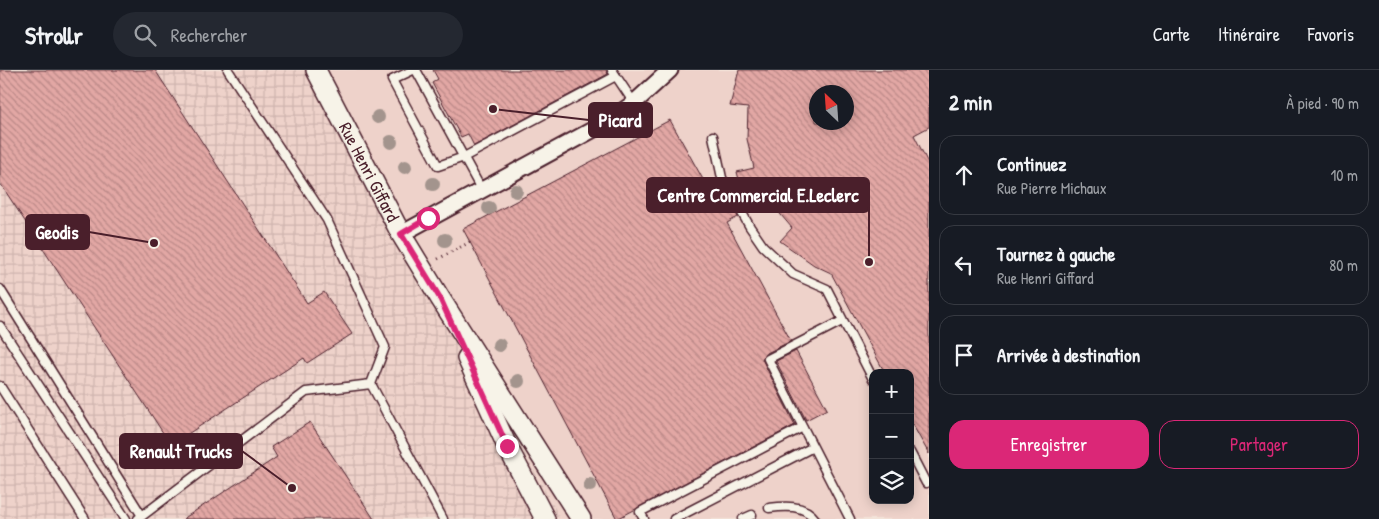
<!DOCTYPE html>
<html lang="fr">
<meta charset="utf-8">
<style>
body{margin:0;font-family:"Patrick Hand",sans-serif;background:#242831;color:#f1f3f6}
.controls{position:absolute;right:15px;bottom:15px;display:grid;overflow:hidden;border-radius:10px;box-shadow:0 2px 12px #0003}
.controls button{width:45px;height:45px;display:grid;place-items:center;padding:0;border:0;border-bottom:1px solid #363941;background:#171b24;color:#f1f3f6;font:25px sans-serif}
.compass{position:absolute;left:809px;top:15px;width:45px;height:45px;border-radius:50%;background:#171b24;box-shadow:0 2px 12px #0003;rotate:335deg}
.stop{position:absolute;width:15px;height:15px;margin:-11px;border:4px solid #db2777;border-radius:50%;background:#fff}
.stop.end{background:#db2777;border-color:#fff;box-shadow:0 1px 5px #0008}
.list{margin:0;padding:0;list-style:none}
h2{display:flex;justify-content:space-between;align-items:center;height:65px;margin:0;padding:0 20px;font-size:21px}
h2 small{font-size:16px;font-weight:400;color:#9ea1a6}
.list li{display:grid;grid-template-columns:32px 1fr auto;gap:15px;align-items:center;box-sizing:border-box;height:80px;margin:0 10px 10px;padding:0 10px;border:1px solid #363941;border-radius:15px}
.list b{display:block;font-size:19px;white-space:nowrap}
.list p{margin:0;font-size:16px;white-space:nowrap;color:#9ea1a6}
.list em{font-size:16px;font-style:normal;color:#9ea1a6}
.actions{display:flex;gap:10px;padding:15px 20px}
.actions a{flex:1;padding:11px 0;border:1px solid #db2777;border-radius:15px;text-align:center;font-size:18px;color:#db2777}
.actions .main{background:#db2777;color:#fff}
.icon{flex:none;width:28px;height:28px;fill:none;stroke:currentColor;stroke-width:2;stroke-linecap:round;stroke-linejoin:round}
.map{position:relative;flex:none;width:929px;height:449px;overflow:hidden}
header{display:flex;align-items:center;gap:30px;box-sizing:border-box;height:70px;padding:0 25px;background:#171b24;border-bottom:1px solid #363941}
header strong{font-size:24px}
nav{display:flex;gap:28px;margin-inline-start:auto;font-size:18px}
.search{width:350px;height:45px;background:#242831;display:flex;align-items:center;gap:12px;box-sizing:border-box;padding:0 18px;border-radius:28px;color:#9ea1a6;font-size:19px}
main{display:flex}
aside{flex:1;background:#171b24}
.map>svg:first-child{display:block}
.built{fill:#eed2ca;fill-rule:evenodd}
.industrial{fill:url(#industrial-grid)}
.building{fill:url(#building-back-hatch);stroke:#4a1f2b;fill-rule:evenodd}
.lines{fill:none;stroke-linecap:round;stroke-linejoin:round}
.service-casing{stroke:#4a1f2b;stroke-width:11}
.minor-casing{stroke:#4a1f2b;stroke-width:19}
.tertiary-casing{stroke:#4a1f2b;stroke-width:22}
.path{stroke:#4a1f2b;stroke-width:3;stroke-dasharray:1 4;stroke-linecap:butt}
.service{stroke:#f7f3e8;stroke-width:8}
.minor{stroke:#f7f3e8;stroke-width:15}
.tertiary{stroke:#f7f3e8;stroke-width:19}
.tree{fill:#a3948d}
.route{stroke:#db2777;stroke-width:6}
.labels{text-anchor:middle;stroke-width:4.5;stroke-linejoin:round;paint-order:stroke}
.street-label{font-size:18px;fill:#4a1f2b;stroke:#f7f3e8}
.leader{fill:none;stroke:#4a1f2b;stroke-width:2}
.callout-dot{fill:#4a1f2b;stroke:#f7f3e8;stroke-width:2}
.callout{fill:#4a1f2b;stroke:#4a1f2b;stroke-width:2}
.callout-label{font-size:19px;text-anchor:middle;font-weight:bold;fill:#fff}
</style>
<header>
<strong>Strollr</strong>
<div class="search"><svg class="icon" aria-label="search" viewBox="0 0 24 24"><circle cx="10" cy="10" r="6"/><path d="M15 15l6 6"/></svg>Rechercher</div>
<nav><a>Carte</a><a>Itinéraire</a><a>Favoris</a></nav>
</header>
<main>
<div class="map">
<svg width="929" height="449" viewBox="0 0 929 449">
<defs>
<pattern id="industrial-grid" width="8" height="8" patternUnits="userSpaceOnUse" patternTransform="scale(1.25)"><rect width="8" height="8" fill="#eed2ca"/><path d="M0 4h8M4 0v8" fill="none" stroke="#ceb4ae"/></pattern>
<pattern id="building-back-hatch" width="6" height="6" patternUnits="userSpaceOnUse" patternTransform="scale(1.25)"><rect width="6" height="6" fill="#e2a7a4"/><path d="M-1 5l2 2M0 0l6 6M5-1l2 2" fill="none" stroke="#b98786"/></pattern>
</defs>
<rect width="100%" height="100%" fill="#f3e4da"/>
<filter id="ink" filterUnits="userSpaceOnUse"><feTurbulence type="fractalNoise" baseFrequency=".02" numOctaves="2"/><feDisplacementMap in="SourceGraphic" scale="10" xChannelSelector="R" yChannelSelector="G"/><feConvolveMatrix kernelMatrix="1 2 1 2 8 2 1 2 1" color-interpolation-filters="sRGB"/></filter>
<g filter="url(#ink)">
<!-- built -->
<path class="built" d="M313,0H929V449H561ZM816,22H846V52H816ZM873,303H910V430H873Z"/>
<!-- industrial -->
<path class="industrial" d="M0,0H313L561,449H0Z"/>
<!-- building -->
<path class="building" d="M0,0H155L307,233L324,222L352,264L307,293L304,288L171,375L0,113Z
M433,0H606L608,4L474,76L468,64L461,67L432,13L438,9Z
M739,0H929V57L914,65L929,95V384L910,350V303H885L831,203L814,195L780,171L792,158L770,132L748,142L735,120L741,117L737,102L754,98L747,69L748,38L730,36ZM816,22H846V52H816Z
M670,50L715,131L726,125L738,147L727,153L791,271L765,284L762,289L795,355L617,449L463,159Z
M796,281L827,339L806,350L776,291Z
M310,352L374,449H183L277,387L271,377Z"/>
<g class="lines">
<!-- service casing -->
<g class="service-casing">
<path id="service" d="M228,0L327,150L385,277L371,314L443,449
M413,0L392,10L438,96L464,87L616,6
M416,0L481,119
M612,0L634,33
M713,66L722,108L750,157L763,176L793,204L827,219L873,309
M0,219L142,446
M842,251L768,289L850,449
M0,256L126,449
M0,316L85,449
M910,382L926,413
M769,438C784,436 804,434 815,449
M138,449L306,322L371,314
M644,449L640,442L803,357
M674,449L813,377
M743,449L752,445"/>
</g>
<!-- minor casing -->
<g class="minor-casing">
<path id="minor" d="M401,164L607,52L634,33L670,0"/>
</g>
<!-- tertiary casing -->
<g class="tertiary-casing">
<g id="tertiary">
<path id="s1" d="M316,0L401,164L440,228L581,449"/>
<path d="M467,288L507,376L545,449"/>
</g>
</g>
<!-- path -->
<path class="path" d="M438,189L470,172"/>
<!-- service -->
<use href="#service" class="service"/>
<!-- minor -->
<use href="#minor" class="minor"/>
<!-- tertiary -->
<use href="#tertiary" class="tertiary"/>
</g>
<!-- trees -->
<g class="tree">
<circle cx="378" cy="47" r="7"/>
<circle cx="391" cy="72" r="7"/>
<circle cx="405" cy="97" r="7"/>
<circle cx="433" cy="114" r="7"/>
<circle cx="516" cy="121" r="7"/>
<circle cx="489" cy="138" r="7"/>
<circle cx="445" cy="170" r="7"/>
<circle cx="499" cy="275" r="7"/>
<circle cx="518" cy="311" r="7"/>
<circle cx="590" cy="415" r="7"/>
</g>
</g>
<g class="lines" filter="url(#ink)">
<!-- route -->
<path class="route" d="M428,148L401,164L440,228L507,376"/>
</g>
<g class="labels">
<!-- street labels -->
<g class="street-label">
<text dy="6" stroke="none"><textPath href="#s1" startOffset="115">Rue Henri Giffard</textPath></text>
</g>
</g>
<!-- callouts -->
<path class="leader" d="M493 39L589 50M869 192L869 125M154 173L89 162M292 418L242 381"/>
<g class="callout-dot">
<circle cx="493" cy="39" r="5"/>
<circle cx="869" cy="192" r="5"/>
<circle cx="154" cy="173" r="5"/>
<circle cx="292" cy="418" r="5"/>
</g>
<g class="callout">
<rect x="589" y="33" width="63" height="34" rx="5"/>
<rect x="647" y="108" width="222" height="34" rx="5"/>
<rect x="26" y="145" width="63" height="34" rx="5"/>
<rect x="120" y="364" width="122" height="34" rx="5"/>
</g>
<g class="callout-label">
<text x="620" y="57">Picard</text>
<text x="758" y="132">Centre Commercial E.Leclerc</text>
<text x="57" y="169">Geodis</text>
<text x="181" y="388">Renault Trucks</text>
</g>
</svg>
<div class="controls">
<button>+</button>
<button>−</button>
<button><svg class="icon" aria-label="layers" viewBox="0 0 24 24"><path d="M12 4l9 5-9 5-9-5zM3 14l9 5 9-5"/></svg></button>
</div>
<svg class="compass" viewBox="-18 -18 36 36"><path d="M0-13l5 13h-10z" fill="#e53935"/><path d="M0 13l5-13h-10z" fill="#9ea1a6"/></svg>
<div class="stop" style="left:428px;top:148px"></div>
<div class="stop end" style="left:507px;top:376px"></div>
</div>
<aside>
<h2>2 min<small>À pied · 90 m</small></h2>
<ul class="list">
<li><svg class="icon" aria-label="ahead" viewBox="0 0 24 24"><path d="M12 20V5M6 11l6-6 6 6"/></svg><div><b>Continuez</b><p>Rue Pierre Michaux</p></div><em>10 m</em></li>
<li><svg class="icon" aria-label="left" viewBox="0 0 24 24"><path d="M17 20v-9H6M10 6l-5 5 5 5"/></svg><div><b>Tournez à gauche</b><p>Rue Henri Giffard</p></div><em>80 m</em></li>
<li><svg class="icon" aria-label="arrive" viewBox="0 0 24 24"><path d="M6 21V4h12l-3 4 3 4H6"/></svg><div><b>Arrivée à destination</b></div></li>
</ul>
<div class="actions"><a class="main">Enregistrer</a><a>Partager</a></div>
</aside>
</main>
